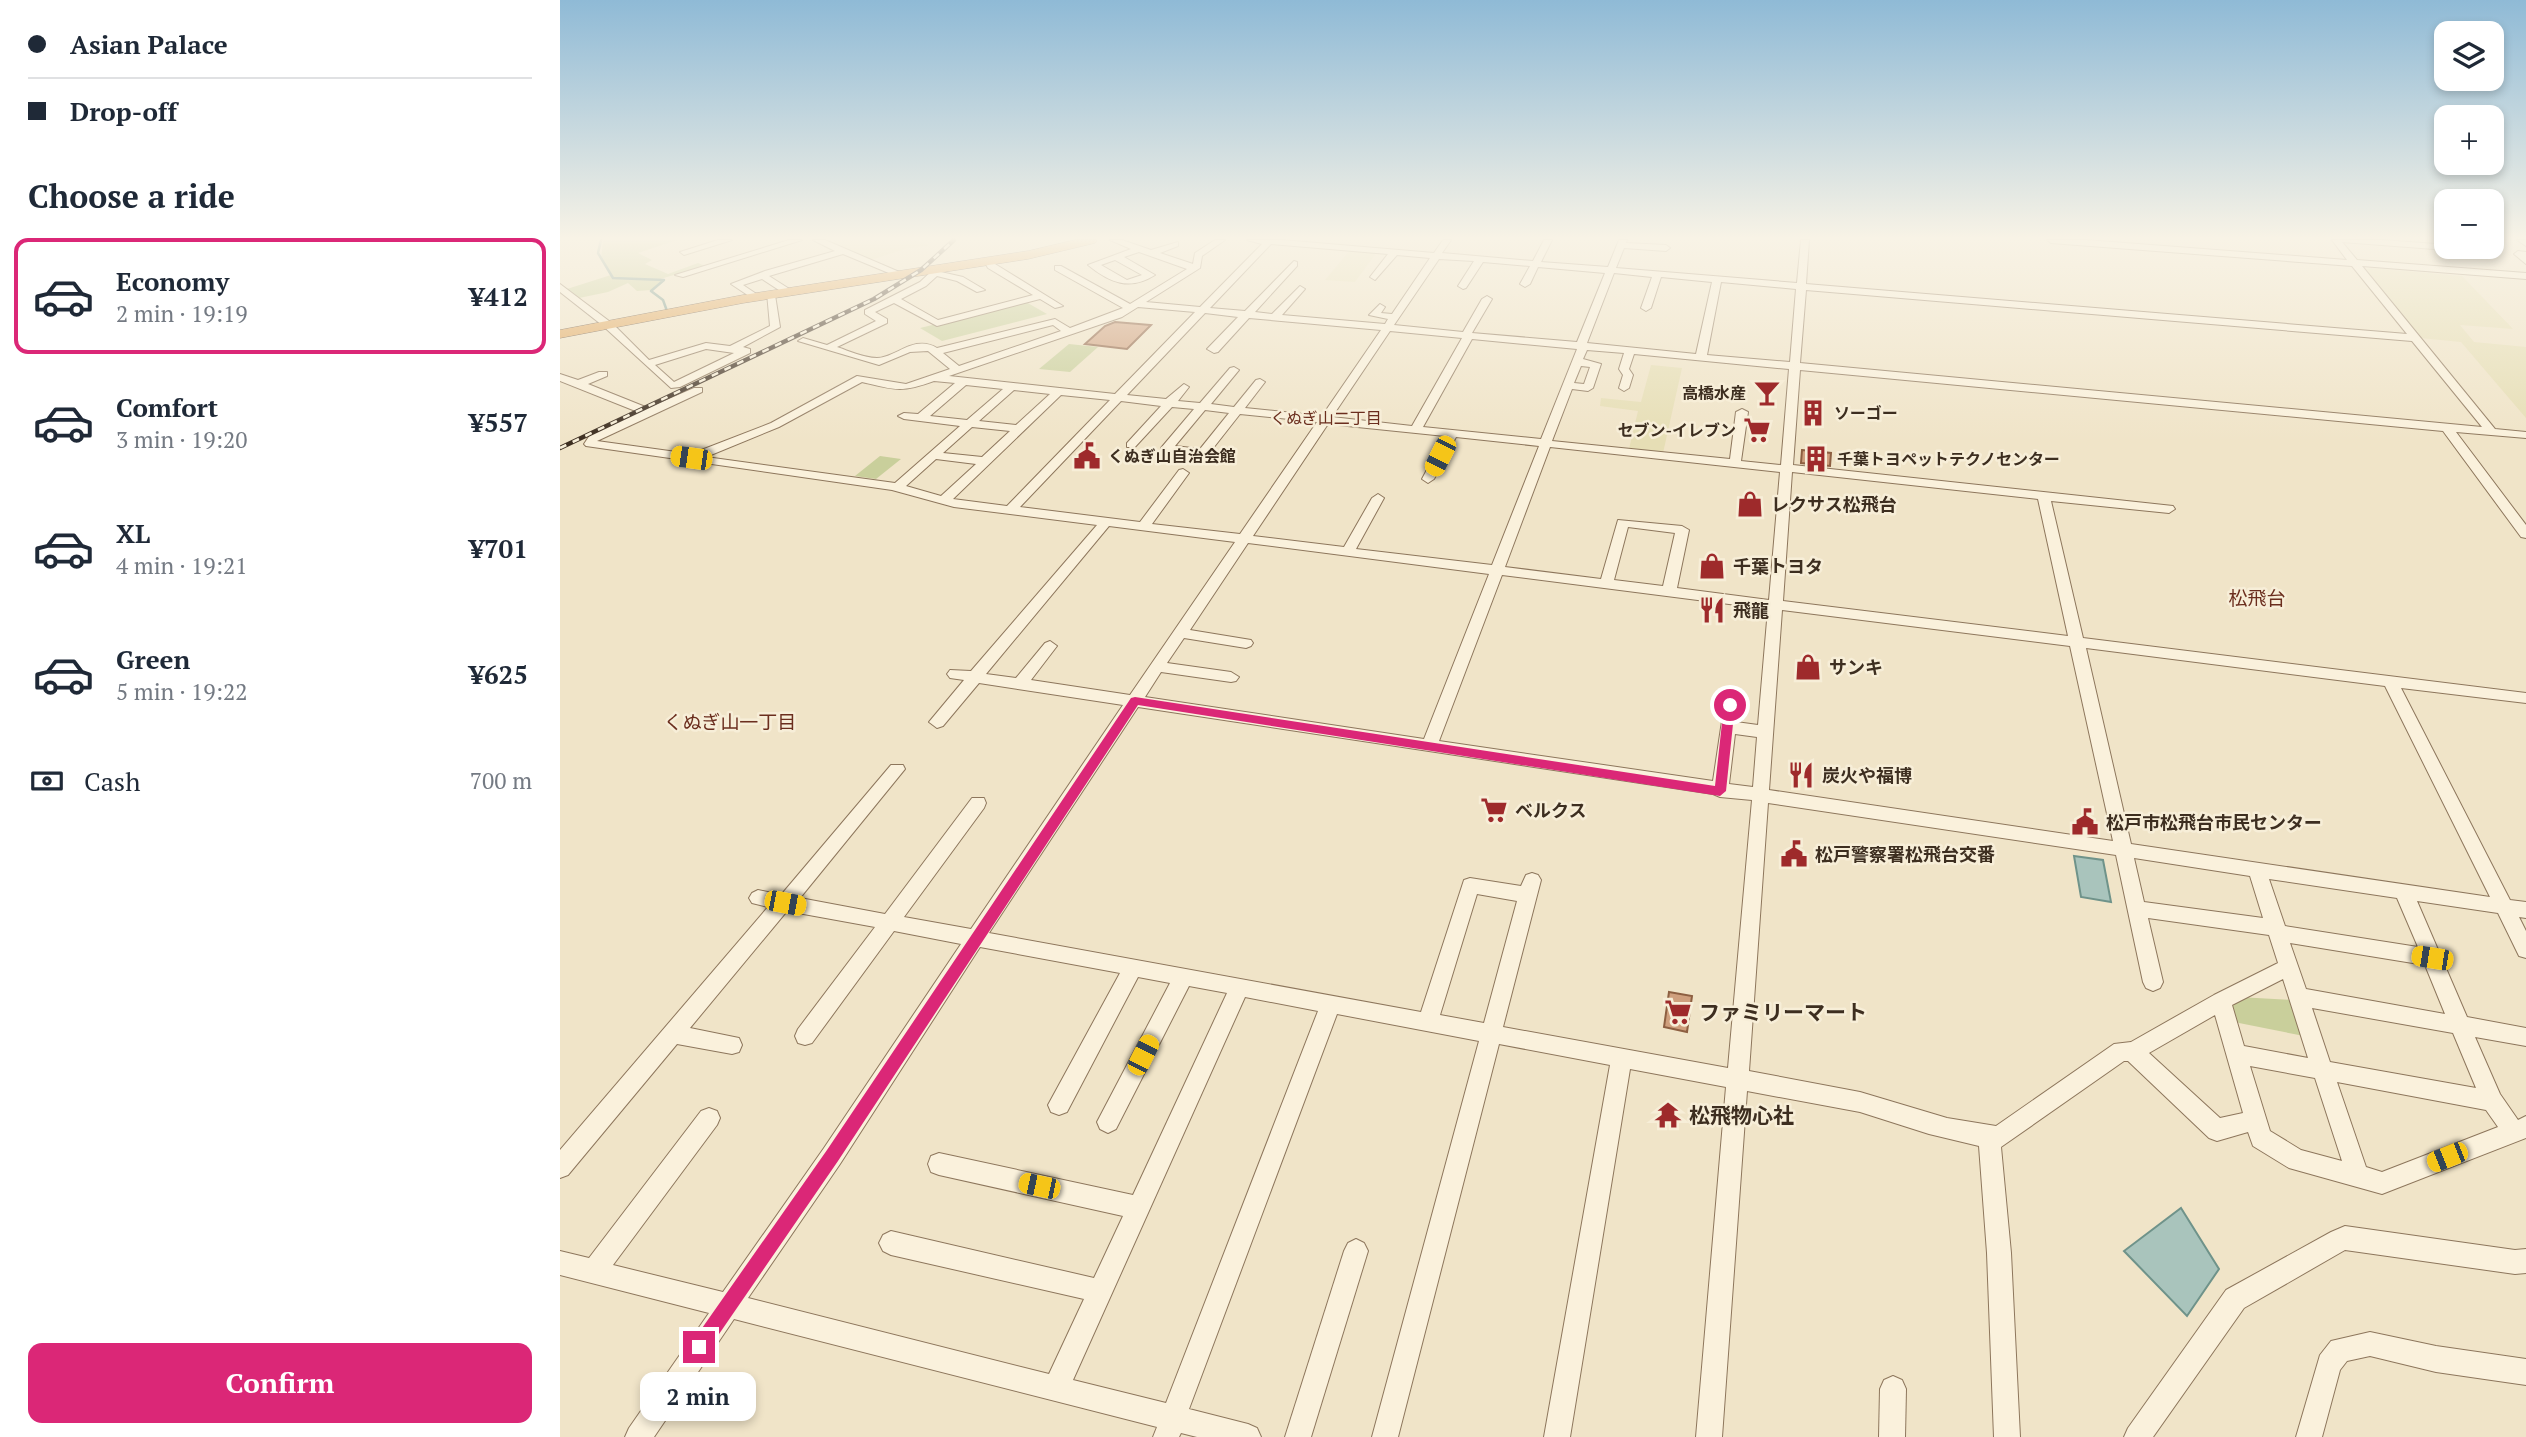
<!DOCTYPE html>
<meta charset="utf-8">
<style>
body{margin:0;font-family:"PT Serif","Noto Sans JP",serif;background:#f6f6f7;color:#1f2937;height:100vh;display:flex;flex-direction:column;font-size:26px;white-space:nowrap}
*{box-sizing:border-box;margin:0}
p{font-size:23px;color:#747a83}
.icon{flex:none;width:38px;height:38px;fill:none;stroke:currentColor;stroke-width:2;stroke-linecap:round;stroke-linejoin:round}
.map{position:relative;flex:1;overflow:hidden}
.sheet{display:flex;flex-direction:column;background:#fff;width:560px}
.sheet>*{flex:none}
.guide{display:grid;align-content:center;height:154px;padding:0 28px;background:#fff}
.controls{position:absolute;left:1874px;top:21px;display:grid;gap:14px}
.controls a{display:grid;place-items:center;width:70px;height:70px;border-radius:14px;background:#fff;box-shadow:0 4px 10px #0003;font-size:35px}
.end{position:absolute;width:32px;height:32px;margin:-16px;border:9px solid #db2777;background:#fff;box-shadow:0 0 0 4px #fff}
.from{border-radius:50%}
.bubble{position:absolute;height:49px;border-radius:14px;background:#fff;box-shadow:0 4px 10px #0003;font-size:23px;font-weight:700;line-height:49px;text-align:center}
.car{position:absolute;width:21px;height:42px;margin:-21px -10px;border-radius:9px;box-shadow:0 0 5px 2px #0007;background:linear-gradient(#f5c518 24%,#345 0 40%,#f5c518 0 76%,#345 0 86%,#f5c518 0)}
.guide b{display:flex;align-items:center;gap:24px;height:66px;font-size:26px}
.guide b+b{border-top:2px solid #e0e1e3}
.guide i{width:18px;height:18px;background:#1f2937}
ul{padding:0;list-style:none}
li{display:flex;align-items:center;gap:21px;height:116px;margin:0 14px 10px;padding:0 14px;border:4px solid transparent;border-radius:14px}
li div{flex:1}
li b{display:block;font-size:26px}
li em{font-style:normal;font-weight:700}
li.on{border-color:#db2777}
li>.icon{width:63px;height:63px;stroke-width:1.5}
h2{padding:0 28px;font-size:32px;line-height:84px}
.pay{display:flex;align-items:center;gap:18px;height:77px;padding:0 28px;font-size:26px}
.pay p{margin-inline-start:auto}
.action{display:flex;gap:14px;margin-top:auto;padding:14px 28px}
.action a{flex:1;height:80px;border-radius:14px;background:#db2777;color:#fff;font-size:28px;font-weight:700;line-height:80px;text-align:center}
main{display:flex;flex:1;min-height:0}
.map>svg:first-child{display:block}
</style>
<main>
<section class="sheet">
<div class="guide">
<b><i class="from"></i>Asian Palace</b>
<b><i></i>Drop-off</b>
</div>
<h2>Choose a ride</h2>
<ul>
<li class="on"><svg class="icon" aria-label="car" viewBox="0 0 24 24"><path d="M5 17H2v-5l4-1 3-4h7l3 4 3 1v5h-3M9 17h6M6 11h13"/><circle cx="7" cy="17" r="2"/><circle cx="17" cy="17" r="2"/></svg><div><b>Economy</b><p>2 min · 19:19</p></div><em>¥412</em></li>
<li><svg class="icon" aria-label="car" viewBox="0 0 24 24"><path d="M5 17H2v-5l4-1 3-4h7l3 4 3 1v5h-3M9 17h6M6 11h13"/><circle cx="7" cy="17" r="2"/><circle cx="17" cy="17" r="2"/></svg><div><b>Comfort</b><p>3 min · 19:20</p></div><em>¥557</em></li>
<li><svg class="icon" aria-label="car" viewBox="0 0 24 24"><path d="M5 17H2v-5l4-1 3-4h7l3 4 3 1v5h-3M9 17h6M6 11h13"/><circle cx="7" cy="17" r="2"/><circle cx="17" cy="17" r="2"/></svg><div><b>XL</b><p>4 min · 19:21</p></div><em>¥701</em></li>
<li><svg class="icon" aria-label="car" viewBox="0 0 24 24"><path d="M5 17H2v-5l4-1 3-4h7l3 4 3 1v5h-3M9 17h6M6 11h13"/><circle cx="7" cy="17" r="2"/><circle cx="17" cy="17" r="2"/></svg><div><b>Green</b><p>5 min · 19:22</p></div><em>¥625</em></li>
</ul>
<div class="pay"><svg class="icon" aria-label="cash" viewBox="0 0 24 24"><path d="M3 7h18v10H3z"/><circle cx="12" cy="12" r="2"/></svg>Cash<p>700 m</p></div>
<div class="action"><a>Confirm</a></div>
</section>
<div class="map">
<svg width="1966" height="1437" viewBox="0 0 1966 1437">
<rect width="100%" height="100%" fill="#f0e4c8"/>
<g fill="#e6deb5">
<path d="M278,240h78l14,6 -22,2 -37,12 -40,-17z"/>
<path d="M791,249l26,3 -22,30 -30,-2z"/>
<path d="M1811,268l91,8 51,53 -53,-4 14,17 52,5v71l-65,-76 -41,-4 -54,-69z"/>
<path d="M1091,365l31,3 -19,85 -34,-4 9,-38 -38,-5 1,-8 40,4z"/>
</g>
<g fill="#c9cf9b">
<path d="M41,240h76l-39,13 14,7 -7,4 23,10 30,-11 7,3 -45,13 1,4 -10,7 -14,1 -9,-8 -20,9 -29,6 -12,-9 44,-14 -10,-15 2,-19z"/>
<path d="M466,302l21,12 -105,27 -22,-13z"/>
<path d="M509,344l29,3 -28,25 -31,-3z"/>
<path d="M320,456l21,3 -25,20 -21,-3z"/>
<path d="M1678,997l55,3 11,36 -65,-13 -8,-5 -3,-15z"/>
</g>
<g fill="#a9c4bc" stroke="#6f938a" stroke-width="2">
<path d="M1514,856l29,4 8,42 -30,-5z"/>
<path d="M1621,1208l38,61 -32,47 -63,-65z"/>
</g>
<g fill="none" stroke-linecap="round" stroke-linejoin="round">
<path stroke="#6f938a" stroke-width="2.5" d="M41,240l-3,13 15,25 51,2 -13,11 12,9 4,11"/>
</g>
<g fill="#cf9f7d" stroke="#8d5f41" stroke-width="2">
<path d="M555,322l36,3 -24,24 -42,-5 20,-18z"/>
<path d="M1242,450l29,3 -1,13 -29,-3z"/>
<path d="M1109,992l23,4 -5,36 -23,-5z"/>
</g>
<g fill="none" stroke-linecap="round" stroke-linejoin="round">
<g stroke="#8d765c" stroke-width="2">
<g id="minor">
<path d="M158,240h14l-48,15 -4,-3z"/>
<path d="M229,240h13l-119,37 -8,-2z"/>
<path d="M253,240h12l79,34 -8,2 -53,-22 -74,22 22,14v4h-6l-23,-15 -19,6 15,10v4l-3,1 -24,-16 34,-13 70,-20z"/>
<path d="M550,240h12l29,10 27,-8v4l-18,7 33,11 2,-11 20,-13h10l-23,16 -2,12 -54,34 54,5 62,-63 -15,-4h35l152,13 9,-13h8l-9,13 91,8 11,-21h8l-11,22 67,5 11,-27h8l-1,3 40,2 4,3 -4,3 -42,-3 -8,20 181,15 4,-43h8l-3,44 601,50 -55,-68 -301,-23 -4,-3h39l261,20 -15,-20h50l108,8 1,2 -4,3 -145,-11 15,18 169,13v6l-164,-13 133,163 31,3v6l-70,-6 70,93v13l-5,-1 -78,-106 -643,-61 -7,95 380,41 2,3 -6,4 -118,-12 32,137 443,55v10l-125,-15 109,212 16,2v16l-7,-1 7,14v27l-7,-2 -21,-43 -81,-12 50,116 59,11v18l-51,-9 25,57 18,26 8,-4v22l-144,56 -93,-26 -36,-22 -5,-14 -31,9 -8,-3 -81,-77h-4l-123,86 10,106 9,184h-26l-7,-184 -8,-107 -50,-12 -69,-22 -113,-21 -25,346h-26l30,-350 -96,-18 -60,368h-26l66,-372 -111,-21 -101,393h-26l107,-396 -142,-27 -148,395 59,15 9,4 4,9h-64l-16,-4 -2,4h-26l4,-10 -423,-108 -80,118h-29l4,-9 80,-115 -149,-38v-24l29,7 112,-147 8,-3 8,3 3,7 -3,7 -104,140 110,27 101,-144 137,-204 -67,-13 -82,112 -7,2 -7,-2 -3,-7 3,-7 77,-102 -88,-16 -97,117 49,10 3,7 -3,7 -7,2 -55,-10 -109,131 -8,3v-28l208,-243 -16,-4 -3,-5 3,-5 6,-3 23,5 110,-130h12l2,4 -105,129 85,16 87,-116h12l2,5 -2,5 -80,109 67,12 152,-224 -144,-22 -36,43 -6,2 -8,-6 35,-42 -14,-2 -3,-4 3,-4 21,1 126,-146 -143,-18 -62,-17 -306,-44 -2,-2 6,-9 48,-23 -78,-31v-7l18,6 21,-8h8v4l-19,8 60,24 46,-20h8v4l-105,49 94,13 80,-31 86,-47 49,8 44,-15 -22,-18 -18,1 -31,13 -81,-24 5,-3 24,7 49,-24 -11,-7v-4l55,-28 16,-15h6l-1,5 22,5 22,13 -8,2 -20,-11 -20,-5 -11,10 -25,13 37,21 95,-25 -45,-27 -4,-7 5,-3 6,6 68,42 -8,2 -15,-9 -103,27 -43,-23 -19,9 12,7v4l-50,24c12,4 27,11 40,11 19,0 37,-24 60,-10l118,-29 15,9 53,-20 -68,-38v-4h6l69,38 57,-35 -48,-17 -15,5 31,18c-25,16 -45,8 -67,-10l43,-16zM711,244l117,10 -18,23 5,3 22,-25 33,3 -38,56 -11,-1 4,-6 -5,-3 -11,11 19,4 -3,5 -103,-9 23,-26 -5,-3 -28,28 -17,-2 42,-46v-4l-3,-1 -49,50 -35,-3zM879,259l35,2 -16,25 5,3 3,-1 17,-26 47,4 -10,18 5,3 5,-3 8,-17 67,6 -28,69 -105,-9 20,-34 -5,-3 -5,3 -19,33 -69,-7zM555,260l27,15 -15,5 -26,-15zM1054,273l38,4 -11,31 5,3 5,-3 10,-31 51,5 -16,72 -109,-11zM1161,282l75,7 -6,73 -83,-7zM1246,290l606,51 70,86 -682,-64zM578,307l57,5 -80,82 -166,-18 173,-59zM645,313l33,4 -31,32 7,4 4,-1 31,-34 132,12 -59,86 -77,-8 20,-26 -5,-3 -4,1 -22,27 -23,-3 28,-34 -5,-3 -4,1 -30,35 -22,-2 11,-14 -5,-3 -18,15 -39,-4zM493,325l8,6 -102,35 -16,-13zM830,331l72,7 -50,88 -80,-9zM912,339l105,10 -36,90 -118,-12zM1027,350l37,3 -5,16 4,6 -4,13 5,3 5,-3 4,-13 -4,-6 5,-15 155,15 -8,96 -40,-4 7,-49 -6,-3 -6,3 -6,47 -178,-18 20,-52 16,2 5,-3 8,-24 -18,-5zM1021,366l9,1 -6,17 -10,-1zM374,381l21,2 -37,31 -14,-1 -6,3 6,3 56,7 -65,57 -189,-26 73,-30 83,-45c33,8 39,11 72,-1zM406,385l37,4 -36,31 -37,-4zM454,390l36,4 -34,31 -37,-4zM501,395l49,5 -103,106 -54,-7zM561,401l40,5 -34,37v4h8l37,-40 22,2 -33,39 6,4 36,5 4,-1 33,-42 77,8 -77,112 -88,-10 37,-51 -6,-4 -4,1 -39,52 -120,-15zM645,410l24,3 -29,36 -25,-3zM768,424l117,12 -23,43 6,4 6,-4 22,-42 83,9 -47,119 -136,-16 28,-51 -6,-4 -6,4 -28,49 -91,-11zM412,427l38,4 -28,26 -39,-4zM990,447l230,25 -11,128 -92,-12 12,-58 -7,-4 -64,-6 -17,59 -96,-12zM376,459l40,5 -35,32 -35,-10zM1232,472l246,27 30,137 -285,-35zM549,526l126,16 -105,153 -99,-15 26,-34 -7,-5 -5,2 -29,35 -30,-4zM1068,527l47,6 -12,53 -49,-6zM688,543l241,31 -65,165 -279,-42 16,-25 70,10 5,-1 3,-4 -8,-5 -64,-9 17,-25 62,10 5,-2 2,-3 -2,-3 -61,-10zM942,575l266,34 -10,116 -22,-3 2,-17 -8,-5 -5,1 -12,80 -274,-40zM1222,610l288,36 43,195 -344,-51zM1526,648l299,38 105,211 -359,-53zM578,707l575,87 7,3 32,3 -24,268 -225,-41 38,-147 -3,-5 -6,-2 -6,2 -5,11 -51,-8 -6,2 -43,132 -432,-79zM1175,734l22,3 -4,50 -24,-3zM1208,803l348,52 27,127 3,6 7,3 7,-3 3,-6 -15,-64 121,17 9,28 -64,32 -83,47 -17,2 -118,82 -49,-8 -87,-26 -111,-21zM1574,858l116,18 13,42 -119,-16zM1709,879l128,19 21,49 -133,-21zM917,894l40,7 -33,122 -44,-8zM1730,943l135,22 20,49 -139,-25zM420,947l140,26 -72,132 3,7 8,3 8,-3 71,-135 32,6 -73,139 3,7 8,4 8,-4 73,-143 38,7 -94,202 -194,-42 -8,3 -3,8 3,8 8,3 184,41 -29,62 -203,-47 -8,4 -4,8 4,8 8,4 193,44 -35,75 -301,-76 92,-134zM1723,979l25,79 -64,-12 -12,-41zM685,997l73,14 -152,392 -93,-23zM1752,1008l141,25 23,55 -146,-26zM1655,1015l28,98 -23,5 -71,-65zM1690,1066l65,12 27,83 -41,-11 -31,-19zM1777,1082l149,28 12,17 -116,45 -16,-5z"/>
<path d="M1957,240h9v6z"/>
<path d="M1958,251l8,1v12l-12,-10z"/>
<path d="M0,284l53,40 36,36 57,-17 24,3 40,-20 -3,-33 8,2 5,32 -37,20 7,2v4l-70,34 -9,1 -69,-63 -42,-33zM146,349l28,4 -60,29 -19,-17z"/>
<path d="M1785,1226l170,24 11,-1v24l-11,1 -170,-24 -101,58 -91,129h-29l4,-9 98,-138 105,-58z"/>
<path d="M796,1239l8,4 4,8 -57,186h-26l59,-186 4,-8z"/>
<path d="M1810,1332l66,14 90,13v26l-90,-13 -66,-16 -23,5 -7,9 -18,67h-26l24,-82 11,-14z"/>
<path d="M1333,1376l9,4 4,9 -1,48h-26l1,-48 4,-9z"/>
</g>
</g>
<g stroke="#5b4430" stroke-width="1">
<path id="highway" d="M515,240h22l-2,3 -67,16 -285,44 -183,35v-8l183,-35 285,-44z"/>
</g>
<use href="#minor" fill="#faf1dc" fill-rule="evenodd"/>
<use href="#highway" fill="#e0a458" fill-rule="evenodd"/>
<g stroke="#3d2e20" stroke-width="4.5">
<path id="rail" d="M0,448l314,-149 47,-29 33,-30"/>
</g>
<use href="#rail" stroke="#f7eed8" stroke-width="2.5" stroke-dasharray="7" stroke-linecap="butt"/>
</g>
<linearGradient id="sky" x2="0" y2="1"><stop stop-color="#8fbad6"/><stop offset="0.54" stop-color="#f8f3e6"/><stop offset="1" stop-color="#f8f3e6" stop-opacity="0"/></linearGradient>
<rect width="1966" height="441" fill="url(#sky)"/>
<path fill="#db2777" d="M575,697l580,89 9,-81 6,-3 5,3 -9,86 -6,5 -582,-91 -300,456 -132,192 -7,3 -6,-3 -3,-6 3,-6 134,-191 304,-452z"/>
<defs>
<g id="bar-bare" transform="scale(2.1)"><path d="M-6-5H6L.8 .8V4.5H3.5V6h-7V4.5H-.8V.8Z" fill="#9e2a2b" stroke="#f7eed8" stroke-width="2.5" paint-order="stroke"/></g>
<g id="building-bare" transform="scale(2.1)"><path d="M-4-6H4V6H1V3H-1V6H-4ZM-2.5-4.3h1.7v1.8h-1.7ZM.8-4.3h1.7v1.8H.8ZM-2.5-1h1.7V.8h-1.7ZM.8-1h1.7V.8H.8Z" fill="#9e2a2b" stroke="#f7eed8" stroke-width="2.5" paint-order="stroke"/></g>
<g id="supermarket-bare" transform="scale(2.1)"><path d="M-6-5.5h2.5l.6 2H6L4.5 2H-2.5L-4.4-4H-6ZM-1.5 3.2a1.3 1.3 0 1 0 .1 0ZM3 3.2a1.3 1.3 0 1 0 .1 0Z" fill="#9e2a2b" stroke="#f7eed8" stroke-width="2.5" paint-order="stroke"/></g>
<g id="civic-bare" transform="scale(2.1)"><path d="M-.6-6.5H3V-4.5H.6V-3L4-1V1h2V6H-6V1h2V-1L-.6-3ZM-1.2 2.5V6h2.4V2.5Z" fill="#9e2a2b" stroke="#f7eed8" stroke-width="2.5" paint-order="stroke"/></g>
<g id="shop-bare" transform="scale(2.1)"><path d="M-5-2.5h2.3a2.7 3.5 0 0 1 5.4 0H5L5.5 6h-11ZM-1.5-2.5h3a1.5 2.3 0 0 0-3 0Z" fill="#9e2a2b" stroke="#f7eed8" stroke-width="2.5" paint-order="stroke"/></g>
<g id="restaurant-bare" transform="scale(2.1)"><path d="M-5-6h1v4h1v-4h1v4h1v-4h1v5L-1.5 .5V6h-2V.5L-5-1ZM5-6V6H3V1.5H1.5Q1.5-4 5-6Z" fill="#9e2a2b" stroke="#f7eed8" stroke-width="2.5" paint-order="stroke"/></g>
<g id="temple-bare" transform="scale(2.1)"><path d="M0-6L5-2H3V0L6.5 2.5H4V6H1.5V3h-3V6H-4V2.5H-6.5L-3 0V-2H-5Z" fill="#9e2a2b" stroke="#f7eed8" stroke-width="2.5" paint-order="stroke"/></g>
</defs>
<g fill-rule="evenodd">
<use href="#bar-bare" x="1207" y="393"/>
<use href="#building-bare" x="1253" y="413"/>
<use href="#supermarket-bare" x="1197" y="430"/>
<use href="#civic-bare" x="527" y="456"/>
<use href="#building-bare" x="1256" y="459"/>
<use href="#shop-bare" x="1190" y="504"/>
<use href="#shop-bare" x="1152" y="566"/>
<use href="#restaurant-bare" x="1152" y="610"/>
<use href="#shop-bare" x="1248" y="667"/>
<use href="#restaurant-bare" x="1241" y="775"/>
<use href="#supermarket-bare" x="934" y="810"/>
<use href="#civic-bare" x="1525" y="822"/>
<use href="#civic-bare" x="1234" y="854"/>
<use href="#supermarket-bare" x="1118" y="1012"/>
<use href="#temple-bare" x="1108" y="1115"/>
</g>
<g text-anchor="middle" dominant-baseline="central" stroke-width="5" stroke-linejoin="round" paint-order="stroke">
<g font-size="16" font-weight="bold" fill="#3d2e20" stroke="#f7eed8" text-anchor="start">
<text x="1186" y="393" text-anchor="end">高橋水産</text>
<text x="1274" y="413">ソーゴー</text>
<text x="1176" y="430" text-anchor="end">セブン-イレブン</text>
<text x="548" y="456">くぬぎ山自治会館</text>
<text x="1277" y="459">千葉トヨペットテクノセンター</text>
</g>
<g font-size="16" fill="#6b2e1e" stroke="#f7eed8">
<text x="766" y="418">くぬぎ山二丁目</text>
</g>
<g font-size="18" font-weight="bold" fill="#3d2e20" stroke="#f7eed8" text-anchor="start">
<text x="1211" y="504">レクサス松飛台</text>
<text x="1173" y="566">千葉トヨタ</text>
<text x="1173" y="610">飛龍</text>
<text x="1269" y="667">サンキ</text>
<text x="1262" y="775">炭火や福博</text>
<text x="955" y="810">ベルクス</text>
<text x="1546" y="822">松戸市松飛台市民センター</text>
<text x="1255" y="854">松戸警察署松飛台交番</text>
</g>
<g font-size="19" fill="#6b2e1e" stroke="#f7eed8">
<text x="1697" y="597">松飛台</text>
<text x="170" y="721">くぬぎ山一丁目</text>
</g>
<g font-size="21" font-weight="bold" fill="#3d2e20" stroke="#f7eed8" text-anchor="start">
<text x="1139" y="1012">ファミリーマート</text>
<text x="1129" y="1115">松飛物心社</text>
</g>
</g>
</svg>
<div class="controls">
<a><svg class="icon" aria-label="layers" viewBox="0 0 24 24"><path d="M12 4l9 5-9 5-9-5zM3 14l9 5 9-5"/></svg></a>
<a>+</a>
<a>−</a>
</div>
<i class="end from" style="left:1170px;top:705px"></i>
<i class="end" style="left:139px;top:1347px"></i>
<div class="bubble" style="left:80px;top:1372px;width:116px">2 min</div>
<i class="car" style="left:880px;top:456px;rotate:207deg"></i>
<i class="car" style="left:131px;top:458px;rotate:278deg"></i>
<i class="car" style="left:225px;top:903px;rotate:101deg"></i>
<i class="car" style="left:1872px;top:958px;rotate:279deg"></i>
<i class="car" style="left:583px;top:1055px;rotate:27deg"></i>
<i class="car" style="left:1887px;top:1157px;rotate:248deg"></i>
<i class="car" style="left:479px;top:1186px;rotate:282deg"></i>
</div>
</main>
